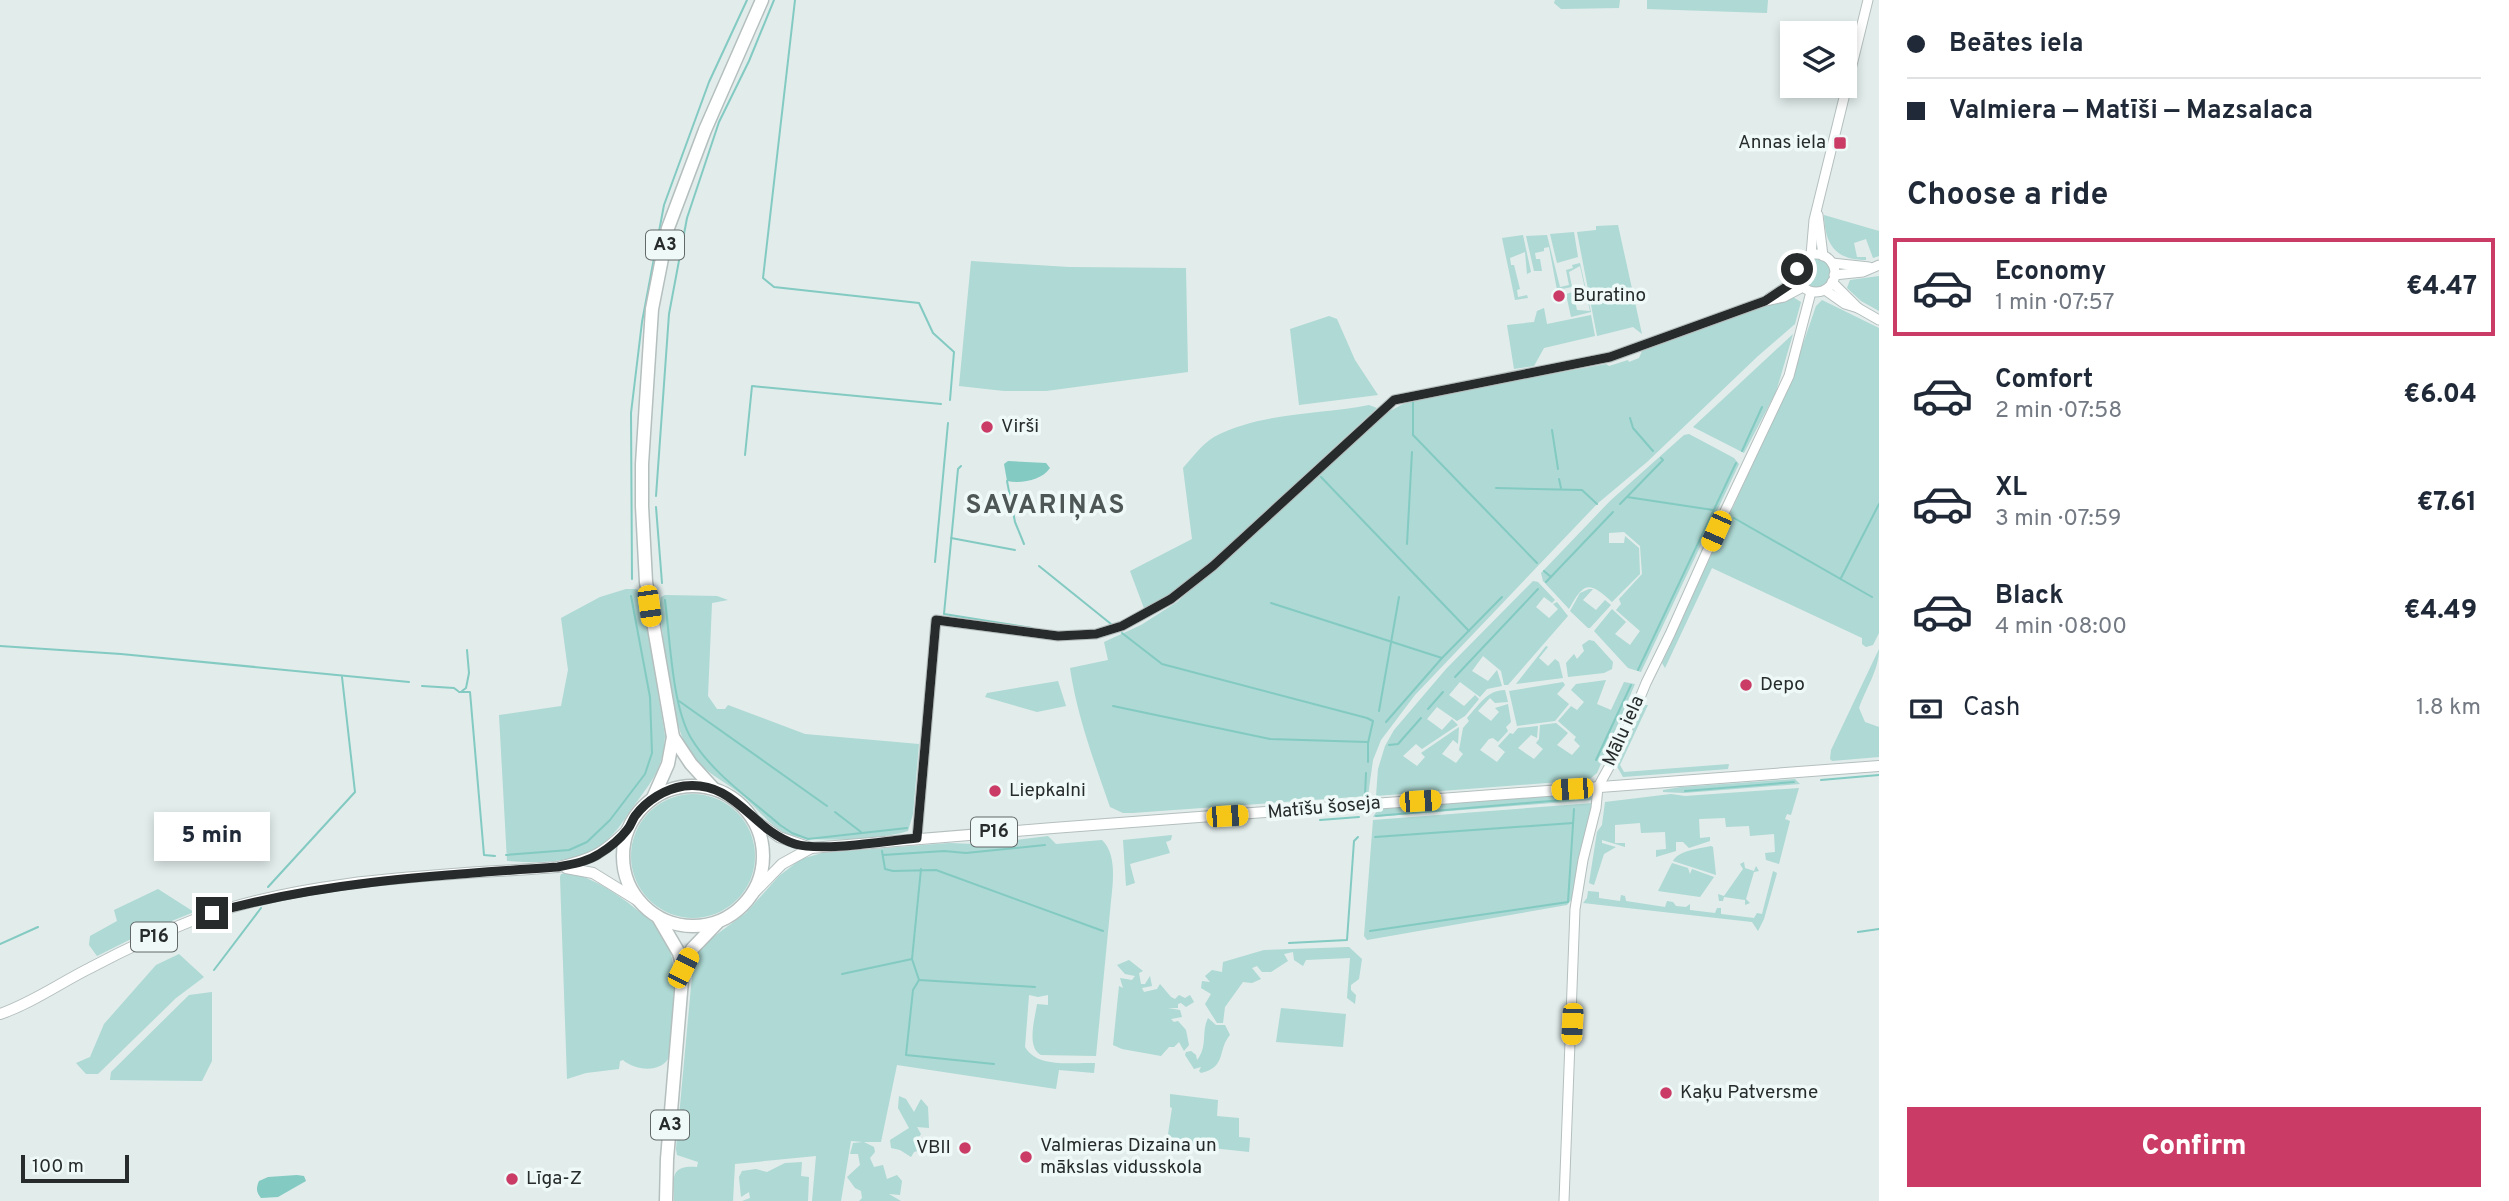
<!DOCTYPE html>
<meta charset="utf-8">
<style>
body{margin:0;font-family:Overpass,sans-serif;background:#f2f2f3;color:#1f2937;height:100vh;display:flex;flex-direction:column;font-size:26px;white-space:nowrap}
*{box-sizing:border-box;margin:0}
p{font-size:23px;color:#747a83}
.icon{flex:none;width:38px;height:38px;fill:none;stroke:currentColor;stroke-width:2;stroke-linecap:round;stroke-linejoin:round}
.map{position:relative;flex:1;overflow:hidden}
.details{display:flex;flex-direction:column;background:#fff;width:630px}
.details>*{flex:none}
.hud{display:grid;align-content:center;height:154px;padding:0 28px;background:#fff}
.buttons{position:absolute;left:1780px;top:21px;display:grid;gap:14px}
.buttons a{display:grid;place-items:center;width:77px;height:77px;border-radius:0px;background:#fff;box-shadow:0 4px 10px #0003;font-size:35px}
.scale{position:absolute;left:21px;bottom:18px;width:108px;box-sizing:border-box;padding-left:7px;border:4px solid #272b2b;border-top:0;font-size:19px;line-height:24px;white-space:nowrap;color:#272b2b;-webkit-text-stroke:5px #eef9f8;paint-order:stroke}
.end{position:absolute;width:32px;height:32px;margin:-16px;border:9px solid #272b2b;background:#fff;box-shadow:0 0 0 4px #fff}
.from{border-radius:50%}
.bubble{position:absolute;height:49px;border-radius:0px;background:#fff;box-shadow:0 4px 10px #0003;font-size:23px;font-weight:800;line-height:49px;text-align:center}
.car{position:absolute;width:21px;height:42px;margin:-21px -10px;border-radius:9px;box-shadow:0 0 5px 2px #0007;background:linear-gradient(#f5c518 24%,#345 0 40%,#f5c518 0 76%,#345 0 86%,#f5c518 0)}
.hud b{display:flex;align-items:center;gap:24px;height:66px;font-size:26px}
.hud b+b{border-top:2px solid #e0e1e3}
.hud i{width:18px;height:18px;background:#1f2937}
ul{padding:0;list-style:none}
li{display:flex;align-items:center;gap:21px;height:98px;margin:0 14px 10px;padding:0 14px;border:4px solid transparent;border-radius:0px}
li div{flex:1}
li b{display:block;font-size:26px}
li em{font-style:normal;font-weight:800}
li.current{border-color:#ca3c65}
li>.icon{width:63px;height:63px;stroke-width:1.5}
h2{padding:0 28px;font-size:32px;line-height:84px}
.pay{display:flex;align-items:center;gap:18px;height:77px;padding:0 28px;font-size:26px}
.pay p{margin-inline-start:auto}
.cta{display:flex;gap:14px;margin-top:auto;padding:14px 28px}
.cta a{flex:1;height:80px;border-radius:0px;background:#ca3c65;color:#fff;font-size:28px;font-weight:800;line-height:80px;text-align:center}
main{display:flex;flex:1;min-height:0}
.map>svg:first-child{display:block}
</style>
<main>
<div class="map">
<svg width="1879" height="1201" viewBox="0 0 1879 1201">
<rect width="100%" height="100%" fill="#e1eceb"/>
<g fill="#aed9d4">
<path d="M1555,0h65l-1,8 -58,1 -7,-6z"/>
<path d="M1647,0h121l-1,13 -120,-4z"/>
<path d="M1824,215l55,16v25l-6,2 -7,-19 -12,4 3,14h9v3c-31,0 -41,-16 -42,-45z"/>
<path d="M1618,225l24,109 -9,-7 -36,9 -20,-104 19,-2v-4z"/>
<path d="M1574,232l4,25 -21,6 -7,-29z"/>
<path d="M1523,235l8,37 -4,2 -2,-22 -15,6 1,7h3l6,24 -3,1 1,7 9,-2 1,3 -13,2 -13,-62z"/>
<path d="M1547,235l13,52 9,-2 -3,-15 7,-2 -1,-3 8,-2 11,49 -20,5 -5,-23 7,-2 4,18 13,1 -10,-45 -11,6 3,15 -15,3 -8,-43 -5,1v3l-9,2 1,6h4l2,12h-8l-8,-35z"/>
<circle cx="1816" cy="274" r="15"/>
<path d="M971,261l98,6 117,1 2,104 -142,19h-42l-45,-5z"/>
<path d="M1879,276v35l-18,-10 -14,-13 3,-8z"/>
<path d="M1791,296l10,6 -6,22 -37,32 -111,106 -50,42 -182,191 -34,45 -8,20 -5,36 -236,17h-9l-13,-6c-16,-46 -33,-91 -40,-139l38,-8 -4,-18 37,-17 36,-23 209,-189 17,-9 28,-8 175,-32 3,2 19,-6 1,2 10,-4 3,-7z"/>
<path d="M1822,300l57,28v305l-6,12 -7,2 -4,-3v-6l-150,-70 -47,100 -3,-5 128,-281 26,-76z"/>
<path d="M1544,308l3,16 44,-9 4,21 -51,12 -10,18 -20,3 -7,-44 27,-3 3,-11z"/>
<path d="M1329,316l8,3 18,41 23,35 -79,10 -9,-76z"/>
<path d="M1793,334l-17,58 -32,61 -51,-26z"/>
<path d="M1369,405l8,3 -167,154 -41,34 -24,15 -15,-40 62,-32 -9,-71c9,-10 19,-24 31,-31 47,-25 104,-22 155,-32z"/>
<path d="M1689,434l45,24 5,6 -98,208 -13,-4 -34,-37 18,-22 14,13 -11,12 15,11 10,-14 -24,-21 5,-6 -2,-5 23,-25 -2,-28 -16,-14 -15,1v10h15l1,-7 14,12 1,26 -28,28c-23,-21 -28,-20 -43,7l-26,-28 -2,-8 69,-72 74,-66z"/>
<path d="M1533,581l5,1 17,18 -3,3 -8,-6 -8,10 13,11 9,-9 -5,-5 4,-2 11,14 -60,69h-4l-3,-14 -18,-15 -11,15 16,10 9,-11 5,16 -15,3 -7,8 -20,-15 -11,13 15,11 11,-11 4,4 -14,17 -8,5 -20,-14 -10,12 15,11 10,-11 6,6 -36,24 -6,-5 -13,12 14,10 8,-9 -4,-4 38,-26 -1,17 -5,-4 -11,14 14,9 7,-9 -4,-4 4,-22 6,-7 -2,-3c12,-13 20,-28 38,-28l3,12 -13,1 -5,-5 -12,13 13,10 8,-9 -4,-4 13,-4 3,18 -5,5 2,4 -10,11 -5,-4 -4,1 -9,11 17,12 8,-10 -7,-6 12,-13 3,1 5,-6 20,-2 -1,12 -6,-3 -13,13 16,11 9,-10 -7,-6 3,-4 1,-14 16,-2 12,10 -11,12 15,10 8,-9 -6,-6 2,-3 -18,-16 13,-15 6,4 7,-8 -13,-12 5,-6 30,-4 -9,24 14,6 13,-28 11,2 -38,89 -6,5 -6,2 -209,16 2,-27 7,-23 9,-16 52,-61z"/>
<path d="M626,589h10l6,4 1,6 22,137c-2,32 -11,42 -29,67 -8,10 -14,22 -23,31 -26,29 -69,30 -106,27l-8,-146 62,-9 7,-36 -7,-52 39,-21z"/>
<path d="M1589,589h4l-10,11 13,10 9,-10 6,5 -21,23h-2l-18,-17 10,-18z"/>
<path d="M665,595l52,1 11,4 -16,3 -4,93 9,13h8l3,-4 77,29 114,10 -6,70 -5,17c-23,8 -105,14 -125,1 -19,-11 -30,-30 -48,-42 -23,-17 -40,-23 -52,-51 -14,-35 -18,-93 -24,-131l2,-11z"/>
<path d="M1589,640l5,1 19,21 -1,7 -8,4 -36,4 -2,-14 8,-9 3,5 7,-8 -2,-6z"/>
<path d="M1546,646l2,1 -9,11 9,8 7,-7 4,3 4,16 -47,6z"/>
<path d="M1879,649c0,21 -13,39 -20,59l6,14 14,5v30l-47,4 -2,-2 1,-9z"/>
<path d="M1058,681l8,25 -29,6 -52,-15 2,-4z"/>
<path d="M1563,682l2,3 -8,9 12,10 -14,17 -38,5 -8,-35z"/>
<path d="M1642,705h6l-28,60 4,7 105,-8 -1,5 -105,8 -8,-14z"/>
<path d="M1795,779l5,5 -116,9 -21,-1v-2l18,-3z"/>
<path d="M1799,788l-8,27 -4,-1 -2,5 5,2 -11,43 -13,-4 -1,-7 10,-1 -1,-18 -24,2 -1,-10 -23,1 -1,-9 -26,1 1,19 10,-1v4l-21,7 -6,-6h-7v9l-20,6v-7l10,-1 -1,-17 -24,1 -1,-10 -25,2v18h10v4l-23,-7v3l14,4 -12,7 -10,31 -5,-2 8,-51 5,-7 3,-23 66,-8 14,2z"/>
<path d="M1583,793l8,3 1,4 -219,17 5,-8z"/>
<circle cx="693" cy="856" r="62"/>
<path d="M1593,803l-14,56 -6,39 -6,7 -200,35 -3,-4 9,-116z"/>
<path d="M1172,835l-1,5 -5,2 4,11 -40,11 5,19 -9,3 -3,-46z"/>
<path d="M1048,836l8,8 46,-4c15,14 11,42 9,61l-15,155 -55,-1c-15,-8 -6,-36 -4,-51l11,1v-10l-10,2 -9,-2 -4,52c13,22 48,15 70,16l-1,10 -35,-3 -3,19 -159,-24 -16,77h-17l10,5 1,5 -5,6 4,9 9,-2 4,14 10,-4 5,6 -2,14 -11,-1 12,7h-42l3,-3 -1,-7 -6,-3 -8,-11 13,-12 -2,-11h-8l3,-11 10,-1 -12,-1 -10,60h-29l4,-45 -81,8 -2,37h-59c0,-23 -5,-36 23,-34l1,-5 -21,-7 -1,-6 17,-184 7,-16 9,-9 37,-27 33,-37 22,-17 21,-6 127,-10 51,2 16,-5z"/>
<path d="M1711,846l2,1 3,28 -43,-14c6,-11 26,-12 38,-15z"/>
<path d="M1744,862l1,6 9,3 2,-5 3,5 -5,1 -8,27 4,4 -5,2v-5l-21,-3 -1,4h-4l-1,-7 6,2 19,-27 -3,-5z"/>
<path d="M1672,863l16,5 2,6 2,-5 22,8 -14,20 -42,-6z"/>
<path d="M1773,871l4,2 -13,46 -6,12 -6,-9 -169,-19 4,-5 1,-7 11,1v6l21,3 1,-6 4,1 1,5 39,6 2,-6 6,1 3,4 10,1 4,-3v6l25,3 2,-5h4v6l33,4 3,-5 5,1z"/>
<path d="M570,873c22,5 39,16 57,29 11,9 24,17 33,28 24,30 11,90 9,127 -7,16 -34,14 -46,3l-3,1 -1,8 -33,4 -19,6 -7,-202 1,-3z"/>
<path d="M158,889l36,23 -47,19 -50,25 -8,-11 1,-9 27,-15 -3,-11z"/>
<path d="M1349,947l13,12 -3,20 -8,6v5l5,5 -1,9 -8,-6 3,-40 -44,2 -3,6 -9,-6 -1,-8 -9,2 4,7 -17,11h-9l-5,-6 -5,2 9,11 -9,4 -9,-1 -18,25 -2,16h-6l-12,-19 6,-10 -10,-6 1,-7 8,1 -5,-6 7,-6 10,2 1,-10 41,-12z"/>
<path d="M179,954l25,23 -28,21 -78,76h-12l-10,-11 14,-6 14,-33 52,-59z"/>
<path d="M1129,960l14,11 -4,2 2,11h4l5,-8 2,10 -10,2 2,4 13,-3 3,-5 11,13 4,2 4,-4 6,3 5,-3 4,7 -8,5 -5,-4 -3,1v4h-10l12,2 2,7 -11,2 3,3 4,-1 8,9 3,15 -5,6 -5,-9 -5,5h-5l-8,9 -39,-7 -9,-4 6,-59 4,2 -3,-10 12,2 3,-4 -10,-2 -8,-9z"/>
<path d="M212,992v69l-10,20 -92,-1 1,-8 78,-77z"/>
<path d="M1281,1008l65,6 -3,33 -67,-5z"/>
<path d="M1208,1018l8,7h9l5,10c-13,15 -3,32 -29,38l-2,-2 2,-4 -7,2 -9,-14 1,-3 5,-1 5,4 1,5c11,-14 4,-28 11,-42z"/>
<path d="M1170,1094l48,6 -1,16 22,2v19l11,1 -1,14 -74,-8 -7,-10 4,-26 -2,-1z"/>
<path d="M899,1096l7,3 8,13 7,-13 7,8 1,21 -12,-1 4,7 -4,6 4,10 -7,2 -3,5 -11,-7 -9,-2 -1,-8 19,-12 -11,-20z"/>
<path d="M802,1162l-1,14 8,1 -1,24h-66l8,-3 -1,-6 -8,5 -2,-20 3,-6 14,-2 11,3 18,-9z"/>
</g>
<g fill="#83cac2">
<path d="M1008,461l38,2 4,5c-8,12 -28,16 -43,13l-3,-17z"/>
<path d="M297,1175l7,1 2,5 -28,16 -17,1c-5,-6 -5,-10 -2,-17l9,-4z"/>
</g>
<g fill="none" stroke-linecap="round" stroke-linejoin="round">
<g stroke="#83cac2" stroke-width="2">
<path d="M795,0l-32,278 11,9 145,16 14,30 21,19 -4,48"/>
<path d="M1413,402v33l124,128"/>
<path d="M1630,418l3,10 20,23"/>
<path d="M1552,430l6,39"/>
<path d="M1742,451l20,-44"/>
<path d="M745,455l7,-69 189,18"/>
<path d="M961,466l-3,3 -14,145 88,14"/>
<path d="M1321,477l148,154"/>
<path d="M1559,479l2,9"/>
<path d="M1007,481l8,41 9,22"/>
<path d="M1496,488l86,2 15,14"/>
<path d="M656,496l13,-182 18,-96 32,-96 30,-61 25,-61"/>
<path d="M1627,497l86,13"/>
<path d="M1620,504l43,-44 -2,-2"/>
<path d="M656,507l6,76"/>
<path d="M1734,518l138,79"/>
<path d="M951,538l64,12"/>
<path d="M1407,544l5,-92"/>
<path d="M935,562l13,-139"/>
<path d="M1039,566l72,58"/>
<path d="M1544,571l7,6"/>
<path d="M1841,578l38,-74"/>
<path d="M632,579l-1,-166 11,-91 22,-117 45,-123 38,-82"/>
<path d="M1546,582l67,-70"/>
<path d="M665,600c5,38 7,106 26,138 21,35 58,60 89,87l12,8 16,6 99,-11"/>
<path d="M1271,603l171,55"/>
<path d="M1122,633l40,31 205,54 6,3 -5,22v19"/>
<path d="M0,646l121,8 288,28"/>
<path d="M1638,670l98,-207"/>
<path d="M1455,677l83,-88"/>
<path d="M422,686l32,2 4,3"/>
<path d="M462,691l4,-3 3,-15 -2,-23"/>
<path d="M459,692h11l14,163 11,1"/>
<path d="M679,701l148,105"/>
<path d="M1113,706l157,33 97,3"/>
<path d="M1428,709l15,-17"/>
<path d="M1379,711l20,-114"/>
<path d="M1386,722l56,-64 60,-61"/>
<path d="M1389,745l9,-1 23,-26"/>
<path d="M1596,760l35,-75"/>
<path d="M1821,780l58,-5"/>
<path d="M1685,791l109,-9"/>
<path d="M1365,795l1,-22"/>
<path d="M835,812l26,20"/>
<path d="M1376,816l198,-17"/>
<path d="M1320,820l39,-3"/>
<path d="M1375,837l198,-14"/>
<path d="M882,851l3,18 8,2 43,-1 167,61"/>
<path d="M506,855l63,-5 18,-8 23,-22 35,-46 7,-21 -2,-56 -19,-101"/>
<path d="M883,855l61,-4 22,2 79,-8"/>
<path d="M921,869l-9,90 7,21 -6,10 -7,65 88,9"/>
<path d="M268,887l87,-95 -13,-115"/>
<path d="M1370,931l198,-29 6,-93"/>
<path d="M1858,932l21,-3"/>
<path d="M1289,943l58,-3 7,-99 4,-4"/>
<path d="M0,944l38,-17"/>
<path d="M214,970l47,-62"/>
<path d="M842,974l70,-15"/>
<path d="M919,980l116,7"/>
</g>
<g stroke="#b4bfbe" stroke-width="11">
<g id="secondary">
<path d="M1818,215l5,41"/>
<circle cx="1816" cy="273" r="19"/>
<path d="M1811,255l3,-35 54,-220"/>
<path d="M1832,263l37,4"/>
<path d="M1834,275l29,-3 16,-7"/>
<path d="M1832,282l26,26"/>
<path d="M1825,290l20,14 13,4 21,12"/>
<path d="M1769,298l29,-19"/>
<path d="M917,838l19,-218 122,16 38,-2 26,-8 49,-27 42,-33 181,-166 216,-43 155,-56 19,-4 19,-10"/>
<path d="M1564,1201l11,-292 8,-49 13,-52 2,-21 21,-38 27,-66 24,-49 56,-125 63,-133 22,-84"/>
</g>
</g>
<g stroke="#b4bfbe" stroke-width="12">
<g id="primary">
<path d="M752,818l27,19 32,11"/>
<path d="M566,868l27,5 47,29"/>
<path d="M743,904l39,-40 29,-16 242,-20 826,-62"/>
<path d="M0,1014c32,-11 60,-31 90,-46 34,-18 70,-35 106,-49 115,-42 242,-43 362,-52 35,-8 44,-13 70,-38"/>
</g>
</g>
<g stroke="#b4bfbe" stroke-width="15">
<g id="highway">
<path d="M673,737l18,27 22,24"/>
<circle cx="693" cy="856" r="70"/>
<path d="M653,798l15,-34 5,-27 -27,-155 -4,-76v-42l10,-155 16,-81 37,-98 57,-130"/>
<path d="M658,917l21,36 4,15 -16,191 -1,42"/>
<path d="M683,968l9,-19 25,-26"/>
</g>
</g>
<use href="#secondary" stroke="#fff" stroke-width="9"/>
<use href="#primary" stroke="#fff" stroke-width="10"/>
<use href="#highway" stroke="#fff" stroke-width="12"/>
</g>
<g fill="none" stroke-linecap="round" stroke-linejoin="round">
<path stroke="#272b2b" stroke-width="9" d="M212,913c113,-32 230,-38 346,-46 14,-3 29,-5 41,-13 10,-6 21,-15 28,-24 4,-4 5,-10 8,-14 12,-16 30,-27 49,-30 52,-6 67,44 111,58 27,8 91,-3 122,-6l19,-218 122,16 38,-2 26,-8 49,-27 42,-33 181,-166 216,-43 155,-56 33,-22 -1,-10"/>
</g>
<g fill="#ca3c65" stroke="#eef9f8" stroke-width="2.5">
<rect x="1833" y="136" width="14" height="14" rx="3.5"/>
<circle cx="1559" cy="296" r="7"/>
<circle cx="987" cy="427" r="7"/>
<circle cx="1746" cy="685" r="7"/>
<circle cx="995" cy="791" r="7"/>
<circle cx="1666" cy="1093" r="7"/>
<circle cx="965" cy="1148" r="7"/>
<circle cx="1026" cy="1157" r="7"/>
<circle cx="512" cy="1179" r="7"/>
</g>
<g text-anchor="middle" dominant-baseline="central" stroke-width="7" stroke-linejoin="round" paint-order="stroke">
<g fill="#eef9f8" stroke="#636968" stroke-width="2">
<rect x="646" y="230.5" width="38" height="29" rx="5"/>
<rect x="971" y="817.5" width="46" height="29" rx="5"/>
<rect x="131" y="922.5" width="46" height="29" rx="5"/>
<rect x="651" y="1110.5" width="38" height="29" rx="5"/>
</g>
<g font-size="18" font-weight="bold" fill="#272b2b">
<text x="665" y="245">A3</text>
<text x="994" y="832">P16</text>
<text x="154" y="937">P16</text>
<text x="670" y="1125">A3</text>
</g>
<g font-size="19" fill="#272b2b" stroke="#eef9f8" text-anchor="start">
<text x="1826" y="143" text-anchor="end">Annas iela</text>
<text x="1573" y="296">Buratino</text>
<text x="1001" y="427">Virši</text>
<text x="1760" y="685">Depo</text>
<text x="1009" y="791">Liepkalni</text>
<text x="1680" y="1093">Kaķu Patversme</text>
<text x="1040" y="1146">Valmieras Dizaina un<tspan x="1040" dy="22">mākslas vidusskola</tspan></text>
<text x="951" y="1148" text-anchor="end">VBII</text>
<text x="526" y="1179">Līga-Z</text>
</g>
<g font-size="19" fill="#272b2b" stroke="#eef9f8">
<text transform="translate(1624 731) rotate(-66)">Mālu iela</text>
<text transform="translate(1324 808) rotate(-5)">Matīšu šoseja</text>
</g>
<g font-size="26" font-weight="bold" letter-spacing="2" fill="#4e5756" stroke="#eef9f8">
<text x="1046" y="506">SAVARIŅAS</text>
</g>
</g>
</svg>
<div class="buttons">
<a><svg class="icon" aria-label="layers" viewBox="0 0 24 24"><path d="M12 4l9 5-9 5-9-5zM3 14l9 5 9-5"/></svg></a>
</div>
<div class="scale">100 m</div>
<i class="end from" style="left:1797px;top:269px"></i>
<i class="end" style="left:212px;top:913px"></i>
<div class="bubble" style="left:154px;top:812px;width:116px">5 min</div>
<i class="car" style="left:1716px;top:531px;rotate:204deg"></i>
<i class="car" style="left:649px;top:606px;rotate:172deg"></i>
<i class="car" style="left:1572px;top:789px;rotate:266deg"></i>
<i class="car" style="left:1420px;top:801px;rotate:86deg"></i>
<i class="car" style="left:1227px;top:816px;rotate:86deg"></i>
<i class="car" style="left:683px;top:968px;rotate:27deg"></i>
<i class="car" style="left:1572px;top:1024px;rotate:183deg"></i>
</div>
<section class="details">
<div class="hud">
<b><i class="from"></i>Beātes iela</b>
<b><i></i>Valmiera — Matīši — Mazsalaca</b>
</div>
<h2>Choose a ride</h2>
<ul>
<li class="current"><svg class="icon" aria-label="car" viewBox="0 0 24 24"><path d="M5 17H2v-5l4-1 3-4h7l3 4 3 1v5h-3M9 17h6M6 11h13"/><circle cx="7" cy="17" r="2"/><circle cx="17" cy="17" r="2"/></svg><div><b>Economy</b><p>1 min · 07:57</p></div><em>€4.47</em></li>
<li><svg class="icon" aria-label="car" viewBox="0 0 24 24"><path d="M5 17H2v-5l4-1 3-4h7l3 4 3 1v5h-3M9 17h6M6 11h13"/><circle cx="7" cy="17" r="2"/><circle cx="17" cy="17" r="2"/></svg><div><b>Comfort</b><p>2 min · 07:58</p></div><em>€6.04</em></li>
<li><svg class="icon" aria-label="car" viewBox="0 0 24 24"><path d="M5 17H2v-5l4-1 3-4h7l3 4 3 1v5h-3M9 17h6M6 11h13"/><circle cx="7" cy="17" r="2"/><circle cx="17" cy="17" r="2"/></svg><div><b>XL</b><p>3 min · 07:59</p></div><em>€7.61</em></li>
<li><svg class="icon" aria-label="car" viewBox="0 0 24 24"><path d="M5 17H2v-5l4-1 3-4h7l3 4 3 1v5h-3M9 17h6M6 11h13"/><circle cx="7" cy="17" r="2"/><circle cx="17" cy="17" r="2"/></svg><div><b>Black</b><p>4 min · 08:00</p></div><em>€4.49</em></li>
</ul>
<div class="pay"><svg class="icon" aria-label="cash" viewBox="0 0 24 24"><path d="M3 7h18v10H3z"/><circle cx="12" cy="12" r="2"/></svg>Cash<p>1.8 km</p></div>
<div class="cta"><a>Confirm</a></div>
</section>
</main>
